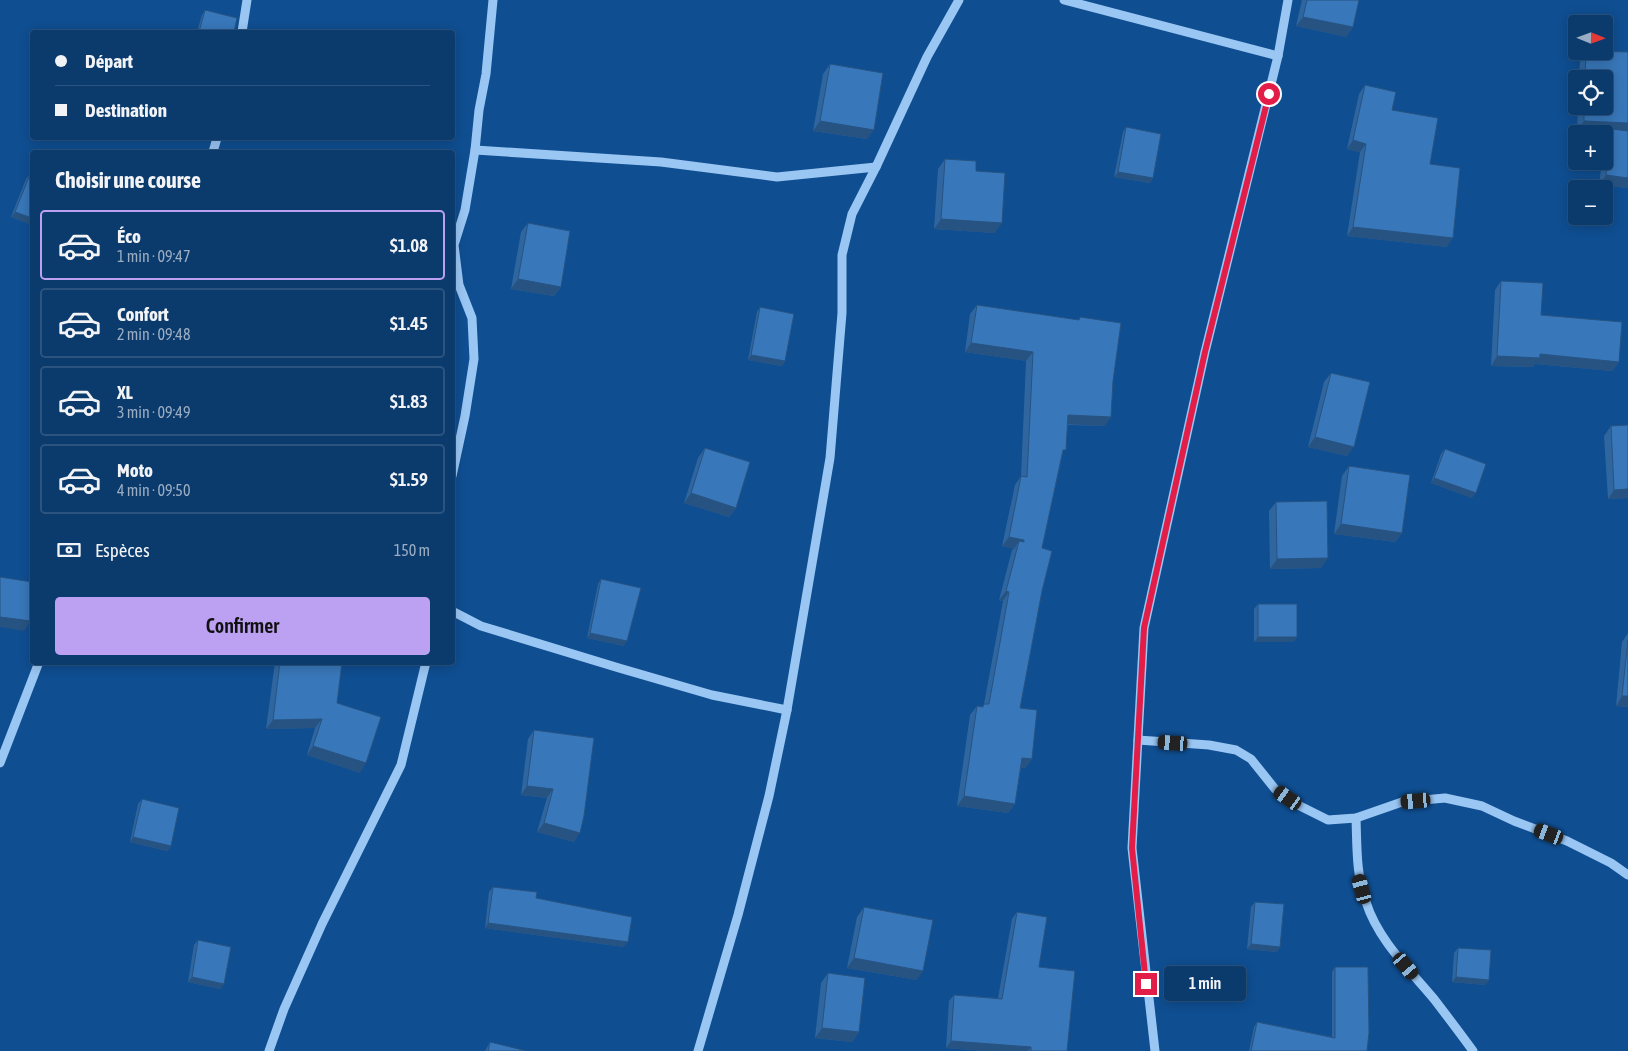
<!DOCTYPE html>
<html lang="fr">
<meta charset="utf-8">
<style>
body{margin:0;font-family:"Asap Condensed",sans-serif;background:#194575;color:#f1f3f6;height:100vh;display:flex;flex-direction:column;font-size:19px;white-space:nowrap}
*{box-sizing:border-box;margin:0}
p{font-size:16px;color:#9aadc2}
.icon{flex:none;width:28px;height:28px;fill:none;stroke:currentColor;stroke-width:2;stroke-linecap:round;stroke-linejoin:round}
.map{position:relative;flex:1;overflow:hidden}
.details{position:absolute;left:30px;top:150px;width:425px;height:515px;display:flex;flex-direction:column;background:#0b3a6d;border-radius:5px;box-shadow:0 2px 12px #0003,0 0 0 1px #2b5480}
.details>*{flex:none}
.guide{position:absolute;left:30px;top:30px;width:425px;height:110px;border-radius:5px;box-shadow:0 2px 12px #0003,0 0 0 1px #2b5480;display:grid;align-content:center;height:110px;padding:0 25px;background:#0b3a6d}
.needle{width:32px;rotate:91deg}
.fabs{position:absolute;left:1568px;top:15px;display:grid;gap:10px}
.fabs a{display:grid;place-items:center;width:45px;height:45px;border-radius:5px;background:#0b3a6d;box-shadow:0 2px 12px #0003,0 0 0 1px #2b5480;font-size:25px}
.end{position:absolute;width:22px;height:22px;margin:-11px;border:6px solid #e11d48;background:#fff;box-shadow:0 0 0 2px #fff}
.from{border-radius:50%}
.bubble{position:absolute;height:35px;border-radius:5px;background:#0b3a6d;box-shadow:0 2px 12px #0003,0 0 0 1px #2b5480;font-size:16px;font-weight:600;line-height:35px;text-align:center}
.car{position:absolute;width:15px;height:30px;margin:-15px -8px;border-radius:6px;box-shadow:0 0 4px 1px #0007;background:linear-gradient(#222 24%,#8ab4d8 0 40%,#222 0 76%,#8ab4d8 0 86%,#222 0)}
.guide b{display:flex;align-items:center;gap:18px;height:48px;font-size:19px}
.guide b+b{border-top:1px solid #2b5480}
.guide i{width:12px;height:12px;background:#f1f3f6}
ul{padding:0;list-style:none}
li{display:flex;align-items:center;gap:15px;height:70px;margin:0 10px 8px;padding:0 15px;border:2px solid #2b5480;border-radius:5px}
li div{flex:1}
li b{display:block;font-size:19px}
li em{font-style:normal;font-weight:600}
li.active{border-color:#bca0f2}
li>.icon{width:45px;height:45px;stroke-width:1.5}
h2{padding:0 25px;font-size:22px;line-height:60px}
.pay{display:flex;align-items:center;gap:12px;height:55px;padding:0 25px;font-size:19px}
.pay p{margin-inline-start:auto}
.action{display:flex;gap:10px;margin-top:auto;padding:10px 25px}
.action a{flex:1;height:58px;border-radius:5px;background:#bca0f2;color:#111;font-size:20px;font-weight:600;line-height:58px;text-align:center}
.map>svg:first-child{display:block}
</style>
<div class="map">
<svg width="1628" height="1051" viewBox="0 0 1628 1051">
<rect width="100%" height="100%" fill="#0f4e91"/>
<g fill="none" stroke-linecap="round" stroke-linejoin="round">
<g stroke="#9ac6f3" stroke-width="9">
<path d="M1064,0l214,56"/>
<path d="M242,32l5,-32"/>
<path d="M475,150l186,12 116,15 99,-10"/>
<path d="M213,152l4,-14"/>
<path d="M452,476l13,-60 9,-57 -2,-41 -13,-33 -5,-40 11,-35 10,-60 4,-40 7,-36 7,-74"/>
<path d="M452,611l29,15 138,42 93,27 75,15"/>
<path d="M1138,740l71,5 27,5 15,9 24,30 25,17 28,14 28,-2 46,-16 43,-4 37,8 32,15 53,20 44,22 17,12"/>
<path d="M0,763l39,-101"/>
<path d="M1356,818c1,28 0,57 10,84 12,38 43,67 68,97 13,17 26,34 39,52"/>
<path d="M269,1051l15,-42 38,-85 79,-159 25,-103"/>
<path d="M698,1051l40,-136 31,-119 18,-86 43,-252 12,-145v-58l10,-41 24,-47 51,-110 32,-57"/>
<path d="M1155,1051l-23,-203 12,-220 61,-276 73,-296 10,-56"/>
</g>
</g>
<g fill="#30669f">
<path d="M1302,0h57l-6,27 -7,10 -50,-11z"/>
<path d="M205,10l29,22h-37l5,-17z"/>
<path d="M1586,51l42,1v136l-29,-3 3,-24h2v-14l1,-8 4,-7 -32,-1 1,-25h26v-27h-25l1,-19z"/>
<path d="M830,64l37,75 -54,-8 10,-57z"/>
<path d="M1365,85l27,25 38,54 17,83 -100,-11 13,-84 -13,-3 12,-55z"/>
<path d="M1126,127l27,51 -3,5 -36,-6 9,-45z"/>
<path d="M945,159l31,12 19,62 -61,-4 4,-60z"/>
<path d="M30,174l2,51 -21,-8 15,-38z"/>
<path d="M528,223l33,64 -7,9 -43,-7 10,-57z"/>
<path d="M1501,281l40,34 78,47 -7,9 -77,-7 -2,3 -42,-1 4,-76z"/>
<path d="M977,305l101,15 2,-3 25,109 -37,-1 -6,32 -20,91v43l-22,117 12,51 -7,9h-4l-6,36 -7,9 -51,-7 13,-91 7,-9 4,1 3,-3 19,-103 -4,-1 13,-50 2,-1 -12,-3 13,-61 6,-9 5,-115 -61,-9 5,-38z"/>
<path d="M760,307l25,54 -3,5 -34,-6 9,-48z"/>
<path d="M1331,373l16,83 -39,-9 16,-65z"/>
<path d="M1611,426l17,72 -20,1 -4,-63z"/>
<path d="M705,448l31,60 -7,9 -45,-14 14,-45z"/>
<path d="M1445,449l27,49 -41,-15 10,-29z"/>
<path d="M1349,466l53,67 -7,9 -61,-8 8,-58z"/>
<path d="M1276,502l45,66 -51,1 -1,-58z"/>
<path d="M601,579l23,67 -37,-8 11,-54z"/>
<path d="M1258,604l39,33 -4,5h-39v-33z"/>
<path d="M1628,633v74l-12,-1 6,-64z"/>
<path d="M275,662h67l-5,41 23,70 -53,-18 8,-27 -49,1z"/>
<path d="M534,730l40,112 -37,-10 10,-34 -26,-3 7,-56z"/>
<path d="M142,799l29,47 -4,5 -37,-9 8,-38z"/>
<path d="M493,887l131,60 -139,-19 4,-36z"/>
<path d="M1255,902l25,45 -3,5 -30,-3 4,-42z"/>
<path d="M864,907l53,73 -70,-12 10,-51z"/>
<path d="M1017,912l22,55 28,84h-80l-41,-3 3,-47 5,-6 44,3 14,-79z"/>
<path d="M198,940l26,44 -4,5 -32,-7 6,-37z"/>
<path d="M1458,948l31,32 -4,5 -33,-3 2,-29z"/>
<path d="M1335,967l32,84h-118l5,-24 3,-5 75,15v-65z"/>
<path d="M828,973l31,59 -7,10 -37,-4 6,-55z"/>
<path d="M490,1042l37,9h-42z"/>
</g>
<g fill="#275382">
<path d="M1303,17l50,10 -7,10 -50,-11z"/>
<path d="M820,121l54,9 -7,9 -54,-8z"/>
<path d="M1584,121l44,2v10l-16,-4 -3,3 -32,-1z"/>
<path d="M1353,140l13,4 -6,8 -13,-3z"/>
<path d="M1118,172l35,6 -3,5 -36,-6z"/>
<path d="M1606,175l22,3v10l-29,-3z"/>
<path d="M15,212l17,6v7l-21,-8z"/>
<path d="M941,219l61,4 -7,10 -61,-4z"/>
<path d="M1353,227l100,11 -6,9 -100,-11z"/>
<path d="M518,279l43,8 -7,9 -43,-7z"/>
<path d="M971,343l62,9 -7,9 -61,-9z"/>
<path d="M1540,354l79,8 -7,9 -77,-7 -2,3 -42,-1 6,-10z"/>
<path d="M751,355l34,6 -3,5 -34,-6z"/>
<path d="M1068,415l43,2 -6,9 -43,-2z"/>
<path d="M1315,437l39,10 -7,9 -39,-9z"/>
<path d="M1434,478l42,15 -4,5 -41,-15z"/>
<path d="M1628,489v9l-20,1 6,-9z"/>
<path d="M691,493l45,15 -7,9 -45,-14z"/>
<path d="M1341,524l61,9 -7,9 -61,-8z"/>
<path d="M1009,537l15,3 -7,9 2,-8 -5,8 -12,-3z"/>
<path d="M1328,558l-7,10 -51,1 7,-10z"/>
<path d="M1006,591l3,1 -6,9 -4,-1z"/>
<path d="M0,617l31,4 -7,10 -24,-4z"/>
<path d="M590,633l37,8 -3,5 -37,-8z"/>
<path d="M1258,637h39l-4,5h-39z"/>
<path d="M1622,696h6v11l-12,-1z"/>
<path d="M322,719l-7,9 -49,1 7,-9z"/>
<path d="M313,746l53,17 -6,10 -53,-18z"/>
<path d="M1022,758l10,1 -7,9 -9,-1z"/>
<path d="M527,786l26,3 -6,9 -26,-3z"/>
<path d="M964,796l51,8 -7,9 -51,-7z"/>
<path d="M544,823l36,10 -6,9 -37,-10z"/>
<path d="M133,837l38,9 -4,5 -37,-9z"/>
<path d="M488,923l140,19 -4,5 -139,-19z"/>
<path d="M1251,944l29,3 -3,5 -30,-3z"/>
<path d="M854,958l69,13 -6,9 -70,-12z"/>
<path d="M192,977l32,7 -4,5 -32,-7z"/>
<path d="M1456,977l33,3 -4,5 -33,-3z"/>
<path d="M822,1028l37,4 -7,10 -37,-4z"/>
<path d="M951,1041l80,6 -3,4h-41l-41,-3z"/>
</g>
<g fill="#3877b9" stroke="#275382">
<path d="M1307,0h52l-6,27 -50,-10z"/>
<path d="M205,10l32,8 -3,14h-35z"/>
<path d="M1586,51l42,1v71l-44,-2v-15h20v-27h-19z"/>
<path d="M830,64l53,9 -9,57 -54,-9z"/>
<path d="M1365,85l31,7 -4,18 46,8 -8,46 30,4 -7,70 -100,-11 13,-83 -13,-4z"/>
<path d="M1126,127l35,7 -8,44 -35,-6z"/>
<path d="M1612,129l16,2v47l-22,-3z"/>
<path d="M945,159l31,2v10l29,2 -3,50 -61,-4z"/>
<path d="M30,174l2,1v43l-17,-6z"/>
<path d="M528,223l42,8 -9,56 -43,-8z"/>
<path d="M1501,281l42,2 -2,32 81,7 -3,40 -79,-8v4l-43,-2z"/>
<path d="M977,305l102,15 1,-3 41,6 -8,58 -2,36 -43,-2 -2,35h-3l-21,98 10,3 -10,40 -22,117 17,2 -5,49 -10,-1 -7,46 -51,-8 13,-90 6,1 1,-3h5l20,-112 -3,-1 13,-50 5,1v-2l-15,-3 12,-61 6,1 6,-125 -62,-9z"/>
<path d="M760,307l34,7 -9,47 -34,-6z"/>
<path d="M1331,373l39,9 -16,65 -39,-10z"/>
<path d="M1628,425v64l-14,1 -3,-64z"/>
<path d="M705,448l45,14 -14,46 -45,-15z"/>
<path d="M1445,449l41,15 -10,29 -42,-15z"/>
<path d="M1349,466l61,9 -8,58 -61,-9z"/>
<path d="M1327,501l1,57 -51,1 -1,-57z"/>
<path d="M0,577l32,5v27l-1,12 -31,-4z"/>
<path d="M601,579l40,9 -14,53 -37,-8z"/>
<rect x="1258" y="604" width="39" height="33"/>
<path d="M1628,640v56h-6z"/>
<path d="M280,662h62l-5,41 44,14 -15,46 -53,-17 9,-27 -49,1z"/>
<path d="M534,730l60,8 -10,78 -4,17 -36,-10 9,-34 -26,-3z"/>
<path d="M142,799l37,9 -8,38 -38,-9z"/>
<path d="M493,887l44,5 -1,6 96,19 -4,25 -140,-19z"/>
<path d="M1255,902l29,2 -4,43 -29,-3z"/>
<path d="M864,907l69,13 -10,51 -69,-13z"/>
<path d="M1017,912l30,5 -8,50 36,4 -8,80h-36v-4l-80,-6 3,-46 48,4z"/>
<path d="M198,940l33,7 -7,37 -32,-7z"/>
<path d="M1458,948l33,2 -2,30 -33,-3z"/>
<path d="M1335,967h33l1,66 -2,18h-116l6,-29 78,16z"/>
<path d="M828,973l37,5 -6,54 -37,-4z"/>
<path d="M490,1042l37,9h-39z"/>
</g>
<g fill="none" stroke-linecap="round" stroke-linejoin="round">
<path stroke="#e11d48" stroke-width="6" d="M1146,984l-14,-136 12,-220 61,-276 64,-258"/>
</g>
</svg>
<div class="fabs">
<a><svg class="needle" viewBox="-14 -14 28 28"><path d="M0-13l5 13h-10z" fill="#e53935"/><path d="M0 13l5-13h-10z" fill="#9aadc2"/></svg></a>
<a><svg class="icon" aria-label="locate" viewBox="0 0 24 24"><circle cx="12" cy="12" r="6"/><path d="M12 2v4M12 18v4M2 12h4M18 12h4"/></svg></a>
<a>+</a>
<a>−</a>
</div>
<i class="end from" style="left:1269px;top:94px"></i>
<i class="end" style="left:1146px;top:984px"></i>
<div class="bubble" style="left:1164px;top:966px;width:82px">1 min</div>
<i class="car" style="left:1173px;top:743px;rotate:274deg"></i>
<i class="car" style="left:1288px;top:798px;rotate:305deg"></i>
<i class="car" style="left:1416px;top:801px;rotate:265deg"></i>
<i class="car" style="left:1549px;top:834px;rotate:291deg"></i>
<i class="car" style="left:1362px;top:889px;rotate:345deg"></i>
<i class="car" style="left:1406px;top:966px;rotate:140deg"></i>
<div class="guide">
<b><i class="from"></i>Départ</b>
<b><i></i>Destination</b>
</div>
<section class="details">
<h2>Choisir une course</h2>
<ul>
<li class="active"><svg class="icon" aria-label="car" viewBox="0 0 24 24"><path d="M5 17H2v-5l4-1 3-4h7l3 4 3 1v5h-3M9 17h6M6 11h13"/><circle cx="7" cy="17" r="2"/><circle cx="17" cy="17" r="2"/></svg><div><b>Éco</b><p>1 min · 09:47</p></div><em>$1.08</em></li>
<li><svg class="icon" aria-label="car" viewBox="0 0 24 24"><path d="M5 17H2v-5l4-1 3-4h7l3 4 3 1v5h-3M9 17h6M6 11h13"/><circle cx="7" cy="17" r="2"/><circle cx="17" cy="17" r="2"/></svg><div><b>Confort</b><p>2 min · 09:48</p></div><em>$1.45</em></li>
<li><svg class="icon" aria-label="car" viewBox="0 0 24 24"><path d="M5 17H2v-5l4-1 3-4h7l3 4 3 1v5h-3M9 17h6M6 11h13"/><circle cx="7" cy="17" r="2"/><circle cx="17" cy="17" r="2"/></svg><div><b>XL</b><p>3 min · 09:49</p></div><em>$1.83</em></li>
<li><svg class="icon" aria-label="car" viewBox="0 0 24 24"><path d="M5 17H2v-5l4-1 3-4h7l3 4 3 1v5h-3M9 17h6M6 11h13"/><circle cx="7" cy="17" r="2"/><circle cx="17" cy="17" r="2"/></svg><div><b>Moto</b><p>4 min · 09:50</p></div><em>$1.59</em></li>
</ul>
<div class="pay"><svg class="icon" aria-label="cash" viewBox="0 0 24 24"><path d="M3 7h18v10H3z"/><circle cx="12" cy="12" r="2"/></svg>Espèces<p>150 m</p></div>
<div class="action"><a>Confirmer</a></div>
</section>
</div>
